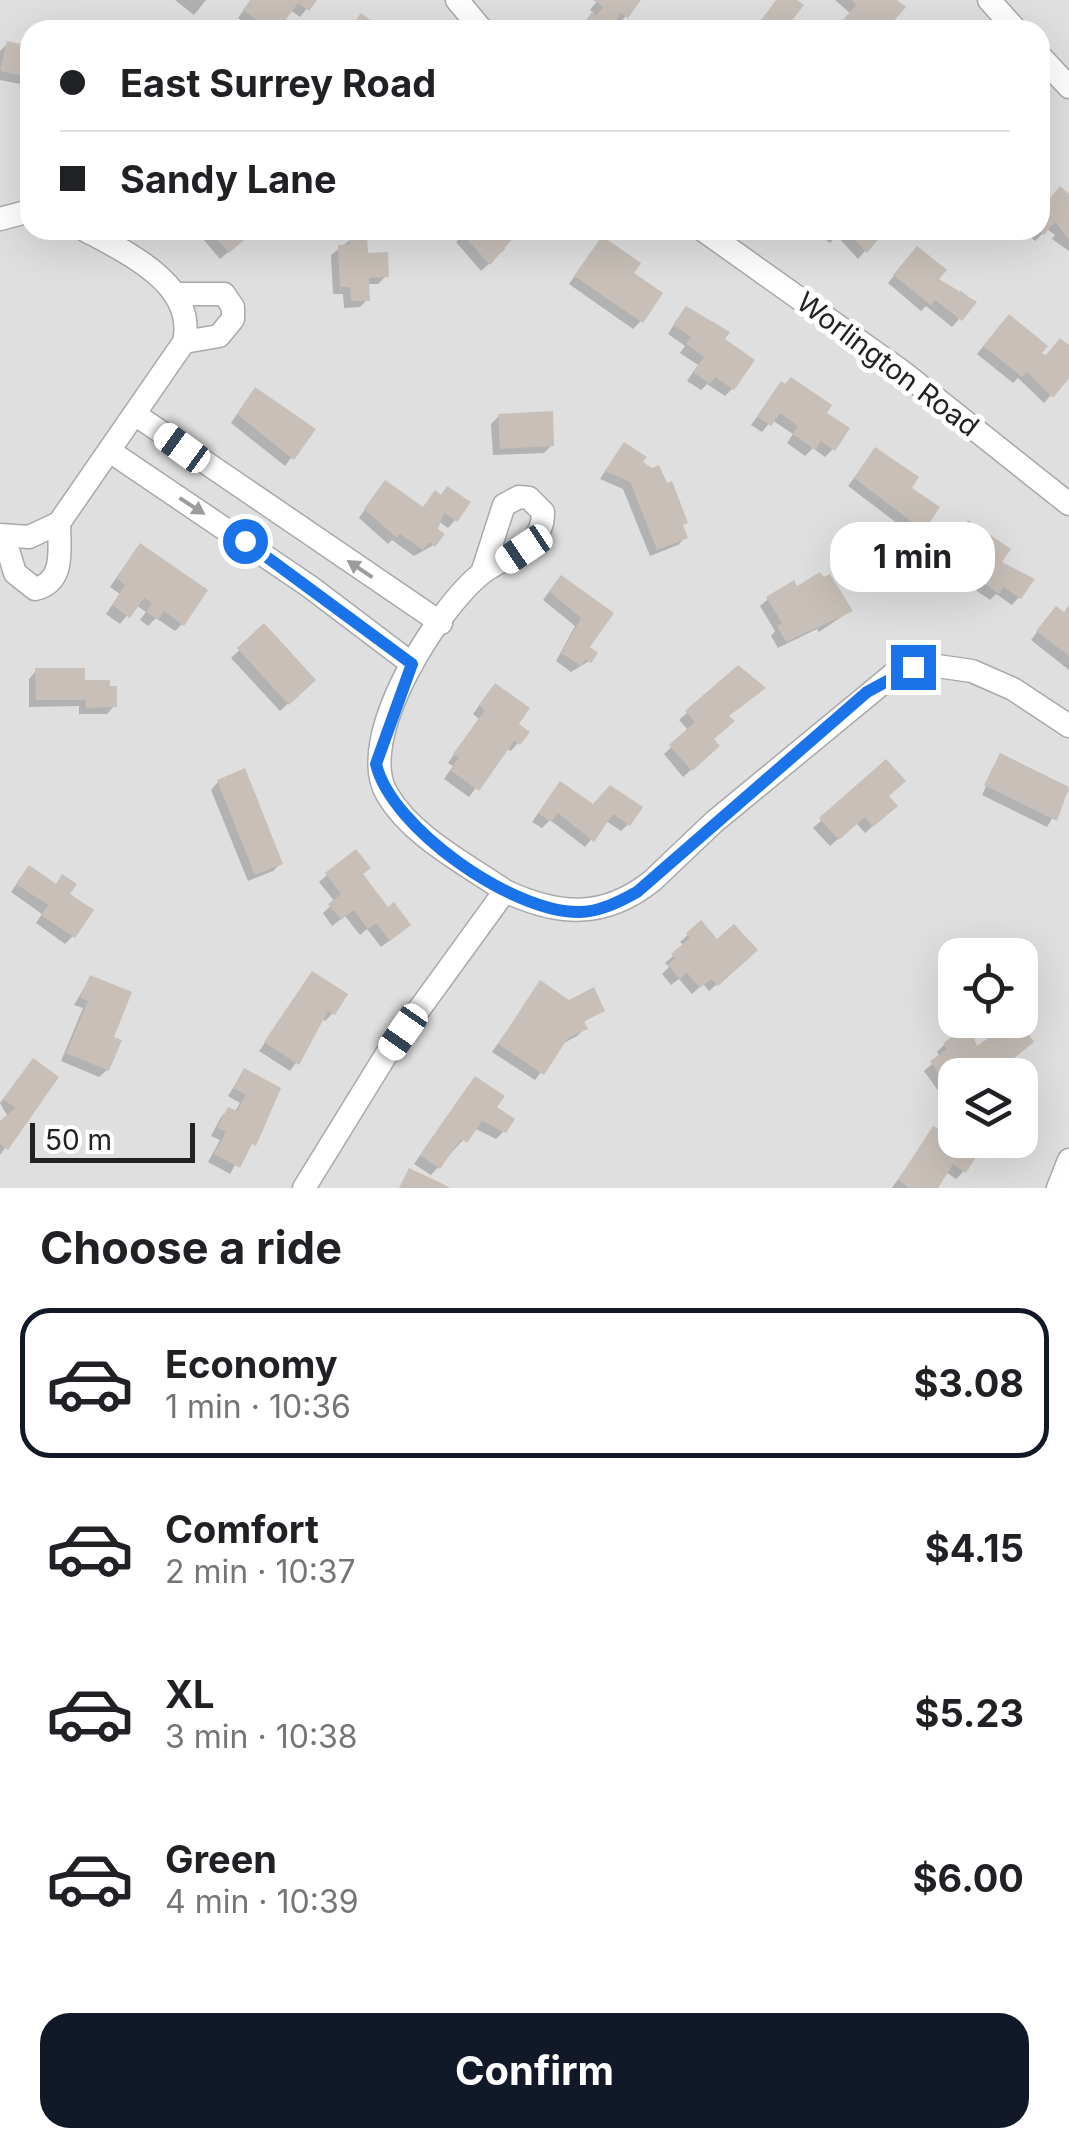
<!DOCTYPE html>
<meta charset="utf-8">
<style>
body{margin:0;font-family:Inter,sans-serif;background:#f6f6f6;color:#202124;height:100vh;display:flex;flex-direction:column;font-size:38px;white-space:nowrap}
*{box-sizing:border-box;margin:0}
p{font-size:32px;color:#757577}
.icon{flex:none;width:55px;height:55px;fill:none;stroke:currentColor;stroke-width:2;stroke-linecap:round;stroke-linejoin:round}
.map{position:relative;height:1188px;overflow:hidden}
.drawer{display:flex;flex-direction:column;background:#fff;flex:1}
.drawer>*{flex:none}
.top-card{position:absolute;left:20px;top:20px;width:1030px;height:220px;border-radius:30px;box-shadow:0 10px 40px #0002;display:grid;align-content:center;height:220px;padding:0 40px;background:#fff}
.fabs{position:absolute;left:938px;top:938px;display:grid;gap:20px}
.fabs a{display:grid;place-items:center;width:100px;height:100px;border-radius:20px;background:#fff;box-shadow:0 10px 40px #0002;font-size:50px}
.scale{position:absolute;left:30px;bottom:25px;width:165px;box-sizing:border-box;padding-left:10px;border:5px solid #222;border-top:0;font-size:28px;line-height:35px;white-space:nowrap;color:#222;-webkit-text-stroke:8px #fff;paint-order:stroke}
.end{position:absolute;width:45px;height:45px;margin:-22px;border:12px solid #1a73e8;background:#fff;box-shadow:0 0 0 5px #fff}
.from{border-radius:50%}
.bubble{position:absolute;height:70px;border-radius:30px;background:#fff;box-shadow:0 10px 40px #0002;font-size:32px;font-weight:700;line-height:70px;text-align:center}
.car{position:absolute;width:30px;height:60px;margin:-30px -15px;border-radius:12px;box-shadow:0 0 8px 2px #0007;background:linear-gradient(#fff 24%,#345 0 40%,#fff 0 76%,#345 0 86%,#fff 0)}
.top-card b{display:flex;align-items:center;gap:35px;height:95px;font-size:38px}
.top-card b+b{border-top:2px solid #e0e0e0}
.top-card i{width:25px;height:25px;background:#202124}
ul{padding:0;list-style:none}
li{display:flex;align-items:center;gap:30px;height:150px;margin:0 20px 15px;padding:0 20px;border:5px solid transparent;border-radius:30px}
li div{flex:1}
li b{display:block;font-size:38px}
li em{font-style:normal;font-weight:700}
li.on{border-color:#111827}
li>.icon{width:90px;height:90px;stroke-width:1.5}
h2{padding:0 40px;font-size:45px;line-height:120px}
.button{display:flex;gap:20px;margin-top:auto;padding:20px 40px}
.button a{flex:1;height:115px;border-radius:30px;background:#111827;color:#fff;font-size:40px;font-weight:700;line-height:115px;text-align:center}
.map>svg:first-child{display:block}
</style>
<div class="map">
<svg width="1069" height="1188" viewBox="0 0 1069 1188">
<rect width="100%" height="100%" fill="#f2efe9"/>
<path fill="#e0dfdf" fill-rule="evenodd" d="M0,0h1069v1188h-1069zM30,30h1010v200h-1010zM955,955h65v65h-65zM955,1075h65v65h-65z"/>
<g fill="#0003">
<path d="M175,0h31l-12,15z"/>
<path d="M251,0h63l-14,17 -10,-7 -12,17 4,3h-28l-16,-12z"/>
<path d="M598,0h37l-9,16 -8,8 -4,-4 -6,10h-28l14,-17 -4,-3z"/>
<path d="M835,0h58l-5,25 6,5h-55l11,-17z"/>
<path d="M7,44l23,5v37l-30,-6v-29z"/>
<path d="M1069,197v54l-17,-12 3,-4 -8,-6 -12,12 -11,-10 16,-1v-18z"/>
<path d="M212,230h42l-34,29 -17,-20z"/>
<path d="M468,230h48l-14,15 3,4 -24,22 -25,-29z"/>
<path d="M814,230h69l-25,29 -21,-23 -7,7z"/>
<path d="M350,240l36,36 -8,8h-11v16l-7,7 -16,1 -1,-14h-10l-2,-39z"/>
<path d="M595,247l35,27 11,47 -8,8 -64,-45z"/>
<path d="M910,256l46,40 5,-5 13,11 -22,25 -26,-21 -5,5 -33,-28z"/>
<path d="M679,317l43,23 10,49 -7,7 -18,-12 -6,6 -14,-9 11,-16 -18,-12 5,-7 -17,-12z"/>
<path d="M1002,324l43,34 24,-10v26l-25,29 -26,-25 -5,5 -36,-29z"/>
<path d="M781,384l42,29 10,36 -8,8 -12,-9 -8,8 -18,-13 6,-9 -21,-14 -10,12 -11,-7z"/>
<path d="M248,398l64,32 -27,36 -54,-43z"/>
<path d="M499,416l53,29 -8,8 -51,2 -2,-31z"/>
<path d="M875,450l34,39 13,40 -8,7 -66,-50z"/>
<path d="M617,453l23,10 41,63 4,12 -7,7 -28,11 -27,-67 -23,-10z"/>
<path d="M378,490l44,19 18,-12 15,23 -7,8 -10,-7 -4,24 -20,11 -22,-16 -4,4 -29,-26z"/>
<path d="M961,530l37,33 21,34 -7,8 -16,-11 -6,6 -16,-11 4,-8 -16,-11 -8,8 -18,-12z"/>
<path d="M133,554l49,70 -7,7 -19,-13 -8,8 -8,-6 6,-8 -10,-7 -16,19 -14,-10 14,-20 -10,-7z"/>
<path d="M554,585l57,29 -24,33 2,14 -18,11 -15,-11 19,-35 -32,-26z"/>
<path d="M796,589l54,22 -31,21 -2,-3 -39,19 -7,-12 4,-5 -15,-25 8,-7z"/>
<path d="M1069,608v62l-38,-30 18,-24 14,-2z"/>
<path d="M264,627l49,53 -33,31 -49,-53z"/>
<path d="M738,668l-11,49 -16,23 -2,14 -26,23 -19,-23 25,-23 -10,-11z"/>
<path d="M36,671l47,12 31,23 -7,8h-28v-8l-50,1v-28z"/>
<path d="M488,693l38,40 -15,18 -5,-3 -37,49 -25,-18 9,-13 -5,-3 31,-44 -6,-5z"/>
<path d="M1000,756l69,34 -22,37 -65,-32z"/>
<path d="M886,762l1,51 -22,20 -9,-10 -26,23 -17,-18z"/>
<path d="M218,782l63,81 -8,8 -25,10 -37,-91z"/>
<path d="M610,788l18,36 -7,7 -15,-10 -21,26 -35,-27 -8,8 -10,-6 21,-30 40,15z"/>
<path d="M327,875h34l40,57 -20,15 -14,-18 -7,6 -15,-19 -13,10 -9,-13 12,-11 -16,-20z"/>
<path d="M22,876l32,10 9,-9 10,59 -8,8 -29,-21 6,-9 -31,-22z"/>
<path d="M700,924l17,18 30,16 -38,33 -6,-7 -11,10 -13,-15 -8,6 -9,-11 7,-7 -4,-4 19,-17 -4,-4z"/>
<path d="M312,974l21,39 -8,8 -4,-3 -15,23 4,3 -20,27 -31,-20z"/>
<path d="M90,978l21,60 -4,32 -8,7 -38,-16 22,-53 -9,-3z"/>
<path d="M540,984l28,18 34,8 -20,13 3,6 -8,7 -15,8 -27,36 -43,-28z"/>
<path d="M944,1045l46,30h-35v22l-8,6 -23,-32 16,-14 -3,-5z"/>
<path d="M26,1069l29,9 -55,77v-32l7,-8 -7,-12z"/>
<path d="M244,1071l34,18 -48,85 -22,-12 12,-22 -9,-4 10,-19 7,-7 6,3 6,-10 -12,-7z"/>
<path d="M468,1086l26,22 10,23 -8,8 -22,-11 -43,47 -17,-11z"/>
<path d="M933,1129l31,42 -8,8 -10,-7 -11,16h-43z"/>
</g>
<g fill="#c7bfb8">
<path d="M250,0h67l-8,11 -11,-8 -17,23 5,4h-15l-28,-20z"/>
<path d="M593,0h48l-13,18 -7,-5 -10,14 5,3h-37l13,-18 4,4 7,-9z"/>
<path d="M776,0h21l7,5 -19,25h-27l-3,-2z"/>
<path d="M851,0h46l9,7 -15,17 7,6h-47l-8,-10 13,-15z"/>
<path d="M361,13l23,17h-35z"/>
<path d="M7,41l23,5v32l-30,-7z"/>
<path d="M1060,186l9,8v46l-14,-18 -11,13 -4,-3v-22z"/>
<path d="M209,230h47l-27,23z"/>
<path d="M465,230h55l-30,35 -29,-32z"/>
<path d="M846,230h40l-19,23z"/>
<path d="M602,236l39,27 -7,10 29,20 -20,30 -69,-47z"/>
<path d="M367,237l1,16 20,-1 1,25 -20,1 1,23h-19l-1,-14h-10l-2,-42 12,-1 -1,-6z"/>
<path d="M917,246l30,24 -8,9 38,23 -15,19 -27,-21 -4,5 -38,-30z"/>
<path d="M686,306l44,26 -5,7 30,21 -21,30 -19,-13 -5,7 -17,-12 11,-15 -18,-13 5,-7 -18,-12z"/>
<path d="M1009,314l39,32 -6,7 4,2 14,-17 9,7v33l-16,20 -26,-26 -5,5 -39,-31z"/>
<path d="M791,377l41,28 -5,8 23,15 -15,23 -14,-10 -6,9 -22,-16 5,-8 -18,-13 -9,13 -14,-10 24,-35 4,3z"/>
<path d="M255,387l61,42 -22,31 -57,-46z"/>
<path d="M553,411l1,35 -54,3 -2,-35z"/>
<path d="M624,442l23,15 -4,5 9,6 7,-3 8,18 5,-2 16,42 -5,2 5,13 -31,12 -27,-68 -25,-11z"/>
<path d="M875,447l44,30 -7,11 28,19 -16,24 -70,-53z"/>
<path d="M385,480l38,27 12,-17 6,5 6,-9 24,16 -14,20 -13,-9 -6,16 7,5 -10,13 -6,-5 -6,8 -23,-16 -3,4 -33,-29z"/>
<path d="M968,520l43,29 -9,13 33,17 -14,20 -17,-12 -5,7 -20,-14 5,-7 -14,-10 -7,9 -21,-14z"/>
<path d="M140,543l68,47 -24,36 -20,-15 -6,9 -12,-8 6,-9 -8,-5 -14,20 -18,-13 13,-20 -9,-7z"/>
<path d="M820,572l4,5 6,-3 23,37 -67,31 -9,-16 5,-3 -16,-26 28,-17 3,6z"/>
<path d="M561,575l53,38 -24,34 8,6 -7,10 -5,-4 -5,7 -20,-13 20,-35 -32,-27z"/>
<path d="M1069,605v51l-33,-25 20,-25 8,6z"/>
<path d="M264,623l52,57 -27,25 -52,-57z"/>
<path d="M738,665l28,23 -37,28 6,5 -21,18 6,7 -28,25 -23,-26 26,-23 -10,-11z"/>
<path d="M35,668h50v12h25v6h7v21l-31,1v-8h-50z"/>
<path d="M495,683l35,25 -11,16 11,8 -10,13 -6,-4 -35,50 -29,-21 9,-12 -6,-4 32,-44 -6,-5z"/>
<path d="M1000,753l69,34 -12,34 -73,-36z"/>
<path d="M886,759l20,22 -17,15 9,10 -25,21 -8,-10 -26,23 -20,-22z"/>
<path d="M245,768l38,96 -28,11 -38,-95z"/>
<path d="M560,781l33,23 17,-19 33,22 -13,19 -17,-12 -19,28 -36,-29 -7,9 -13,-9z"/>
<path d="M356,849l15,19 -8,6 25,33 6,-5 17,23 -21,16 -14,-18 -8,6 -14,-19 -13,10 -13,-16 13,-10 -16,-21z"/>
<path d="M29,865l27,19 6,-10 15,10 -7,10 24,16 -19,28 -34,-23 7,-10 -32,-21z"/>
<path d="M701,920l16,19 17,-15 24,26 -40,36 -7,-7 -11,9 -13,-15 -7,6 -12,-14 7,-7 -4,-4 19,-16 -4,-5z"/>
<path d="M312,971l36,23 -13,21 -7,-4 -29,54 -35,-23z"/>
<path d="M90,975l42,17 -18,45 8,3 -13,31 -43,-18 22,-52 -8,-4z"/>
<path d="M540,980l29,20 25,-13 11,24 -21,10 4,8 -20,9 -24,37 -46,-31z"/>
<path d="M1014,1020h5l15,22 -41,33h-38v22l-25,-36 17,-12 -4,-6 26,-18 8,21z"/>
<path d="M33,1058l26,19 -51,73 -8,-6v-23l15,-13 -12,-9z"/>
<path d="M244,1068l37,20 -25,58 -4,-2 -12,24 -26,-14 12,-22 -9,-4 11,-21 9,4 9,-16 -13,-7z"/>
<path d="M475,1076l30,20 -8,11 18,12 -9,14 -24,-12 -15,22 -6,-4 -21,30 -20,-14z"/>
<path d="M933,1126l46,26 -13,21 -13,-9 -15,24h-29l-11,-8z"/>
<path d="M409,1168l34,16 7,4h-51z"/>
</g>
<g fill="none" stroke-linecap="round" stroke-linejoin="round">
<g stroke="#a9a9a9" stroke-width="25">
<g id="minor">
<path d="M457,0l25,30"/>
<path d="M989,0l27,30"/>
<path d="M1040,56l29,31"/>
<path d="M0,219l30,-8"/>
<path d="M703,230l201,143 165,131"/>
<path d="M179,294h45l9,13v12l-14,17 -35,6"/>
<path d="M136,415l305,208"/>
<path d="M111,452l198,134 103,78"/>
<path d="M0,535l29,2 30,-14 125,-181c13,-58 -57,-89 -99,-112"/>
<path d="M4,537l11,36 20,16c31,-7 24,-41 24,-66"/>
<path d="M482,573l22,-68 15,-8 10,1 14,14c1,37 -38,43 -61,61 -45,36 -128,166 -95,221 24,42 79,70 118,97"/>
<path d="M304,1188l82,-133 119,-164c54,25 99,28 147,-10l62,-59 182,-150 34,-7 42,6 41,18 56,37"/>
<path d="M1058,1188l11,-28"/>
</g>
</g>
<use href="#minor" stroke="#fff" stroke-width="22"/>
</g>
<defs><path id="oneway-solid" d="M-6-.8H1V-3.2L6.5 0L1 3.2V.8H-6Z" transform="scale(2.5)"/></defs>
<g fill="#9c9c9c">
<use href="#oneway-solid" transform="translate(192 506) rotate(33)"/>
<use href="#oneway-solid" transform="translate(360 569) rotate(-146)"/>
</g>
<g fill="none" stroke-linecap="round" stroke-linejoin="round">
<path stroke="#1a73e8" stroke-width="12" d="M245,541l167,123 -36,100c15,64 137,149 203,148 20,0 40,-10 58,-20l230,-200 46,-25"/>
</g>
<g text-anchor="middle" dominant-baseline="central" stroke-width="10" stroke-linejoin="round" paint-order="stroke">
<g font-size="28" fill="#222" stroke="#fff">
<text transform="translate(888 364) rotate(37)">Worlington Road</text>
</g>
</g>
</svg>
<div class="fabs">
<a><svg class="icon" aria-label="locate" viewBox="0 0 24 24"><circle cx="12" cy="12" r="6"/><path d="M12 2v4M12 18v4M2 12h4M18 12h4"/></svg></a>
<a><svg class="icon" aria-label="layers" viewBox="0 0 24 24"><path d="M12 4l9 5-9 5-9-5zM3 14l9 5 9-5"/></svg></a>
</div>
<div class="scale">50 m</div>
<i class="end from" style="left:245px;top:541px"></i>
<i class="end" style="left:913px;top:667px"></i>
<div class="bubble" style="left:830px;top:522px;width:165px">1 min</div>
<i class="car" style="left:182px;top:448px;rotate:306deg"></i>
<i class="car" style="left:524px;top:549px;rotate:236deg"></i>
<i class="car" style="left:403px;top:1032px;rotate:215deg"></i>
<div class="top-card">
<b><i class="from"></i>East Surrey Road</b>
<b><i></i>Sandy Lane</b>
</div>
</div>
<section class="drawer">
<h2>Choose a ride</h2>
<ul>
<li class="on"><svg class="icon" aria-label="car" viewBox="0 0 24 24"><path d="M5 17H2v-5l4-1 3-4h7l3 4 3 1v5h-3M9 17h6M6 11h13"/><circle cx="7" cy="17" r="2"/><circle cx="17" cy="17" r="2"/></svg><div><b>Economy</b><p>1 min · 10:36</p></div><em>$3.08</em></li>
<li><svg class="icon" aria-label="car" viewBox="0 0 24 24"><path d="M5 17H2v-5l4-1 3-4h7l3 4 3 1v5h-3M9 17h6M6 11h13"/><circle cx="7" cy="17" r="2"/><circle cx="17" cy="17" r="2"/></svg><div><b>Comfort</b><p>2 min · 10:37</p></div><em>$4.15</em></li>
<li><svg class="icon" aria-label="car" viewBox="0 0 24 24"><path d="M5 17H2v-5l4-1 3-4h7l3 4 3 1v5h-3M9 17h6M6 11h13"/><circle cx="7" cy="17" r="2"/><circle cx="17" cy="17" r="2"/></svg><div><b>XL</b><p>3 min · 10:38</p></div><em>$5.23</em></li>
<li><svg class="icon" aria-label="car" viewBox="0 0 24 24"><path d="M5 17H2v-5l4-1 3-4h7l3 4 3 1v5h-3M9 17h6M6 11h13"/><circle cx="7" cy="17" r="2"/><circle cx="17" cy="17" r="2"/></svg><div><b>Green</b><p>4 min · 10:39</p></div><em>$6.00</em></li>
</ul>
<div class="button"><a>Confirm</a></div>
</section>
